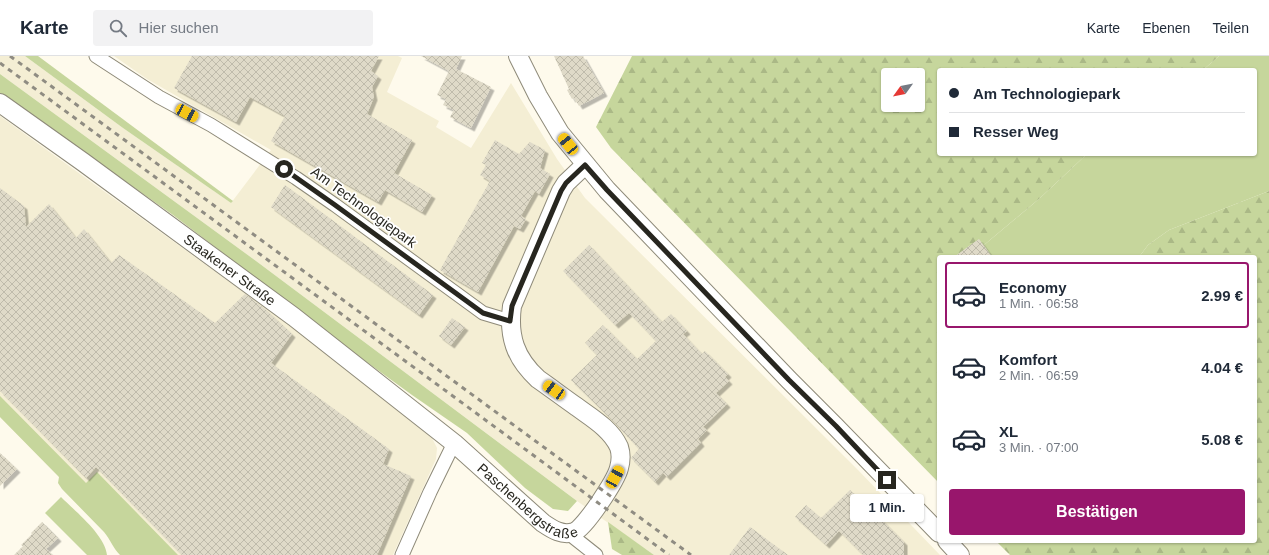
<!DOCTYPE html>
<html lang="de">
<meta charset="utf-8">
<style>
body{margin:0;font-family:Arial,sans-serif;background:#f2f2f3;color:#1f2937;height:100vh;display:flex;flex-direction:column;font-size:15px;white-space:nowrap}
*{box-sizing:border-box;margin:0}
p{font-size:13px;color:#747a83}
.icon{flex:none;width:22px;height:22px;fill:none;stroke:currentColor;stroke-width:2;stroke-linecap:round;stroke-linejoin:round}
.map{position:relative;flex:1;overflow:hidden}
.drawer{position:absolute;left:937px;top:199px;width:320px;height:288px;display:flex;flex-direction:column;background:#fff;border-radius:4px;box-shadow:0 1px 3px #0004}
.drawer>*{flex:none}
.top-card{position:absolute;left:937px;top:12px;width:320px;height:88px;border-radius:4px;box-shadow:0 1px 3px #0004;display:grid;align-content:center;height:88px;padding:0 12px;background:#fff}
.needle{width:26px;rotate:237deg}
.tools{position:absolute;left:881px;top:12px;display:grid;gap:8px}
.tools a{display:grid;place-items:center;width:44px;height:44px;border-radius:4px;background:#fff;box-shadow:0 1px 3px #0004;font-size:20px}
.end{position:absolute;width:18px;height:18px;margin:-9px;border:5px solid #27261f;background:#fff;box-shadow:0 0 0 2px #fff}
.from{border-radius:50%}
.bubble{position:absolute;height:28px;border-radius:4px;background:#fff;box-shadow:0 1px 3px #0004;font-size:13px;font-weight:600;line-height:28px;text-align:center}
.car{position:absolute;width:12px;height:24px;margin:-12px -6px;border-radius:5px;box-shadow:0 0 3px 1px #0007;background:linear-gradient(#f5c518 24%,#345 0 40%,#f5c518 0 76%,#345 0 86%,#f5c518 0)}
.top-card b{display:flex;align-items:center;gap:14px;height:38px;font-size:15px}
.top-card b+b{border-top:1px solid #e0e1e3}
.top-card i{width:10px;height:10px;background:#1f2937}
ul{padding:7px 0 0;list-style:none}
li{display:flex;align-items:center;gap:12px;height:66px;margin:0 8px 6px;padding:0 4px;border:2px solid transparent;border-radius:4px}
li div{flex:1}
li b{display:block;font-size:15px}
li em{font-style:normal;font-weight:600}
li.selected{border-color:#98166c}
li>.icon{width:36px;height:36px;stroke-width:1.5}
.action{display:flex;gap:8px;margin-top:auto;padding:8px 12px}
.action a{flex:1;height:46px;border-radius:4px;background:#98166c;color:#fff;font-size:16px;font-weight:600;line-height:46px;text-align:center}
header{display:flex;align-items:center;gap:24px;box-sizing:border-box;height:56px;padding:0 20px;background:#fff;border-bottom:1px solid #e0e1e3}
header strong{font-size:19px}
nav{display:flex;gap:22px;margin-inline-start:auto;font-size:14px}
.search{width:280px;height:36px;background:#f2f2f3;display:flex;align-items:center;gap:10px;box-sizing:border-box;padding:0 14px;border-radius:4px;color:#747a83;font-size:15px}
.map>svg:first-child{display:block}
</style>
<header>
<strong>Karte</strong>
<div class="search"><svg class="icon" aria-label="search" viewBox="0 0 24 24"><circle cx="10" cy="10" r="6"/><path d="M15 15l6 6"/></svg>Hier suchen</div>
<nav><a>Karte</a><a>Ebenen</a><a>Teilen</a></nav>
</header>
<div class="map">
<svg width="1269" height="499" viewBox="0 0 1269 499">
<defs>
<pattern id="forest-firs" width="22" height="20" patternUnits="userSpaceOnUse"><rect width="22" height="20" fill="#c6d69c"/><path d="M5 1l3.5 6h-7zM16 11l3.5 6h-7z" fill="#aab886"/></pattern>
<pattern id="building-cross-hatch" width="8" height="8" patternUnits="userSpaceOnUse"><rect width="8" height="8" fill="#dfdac8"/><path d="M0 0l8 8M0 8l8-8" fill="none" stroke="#bfbbab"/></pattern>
<filter id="shadow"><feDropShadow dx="3.5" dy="3.5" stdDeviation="0" flood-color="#0004"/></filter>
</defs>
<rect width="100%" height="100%" fill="#fefaec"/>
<g fill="#f4eed4">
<path d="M0,0h25l98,72 108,75 40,-53 -124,-71 -33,-23h284l4,2 -15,34 52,29 -3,6 35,21 40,-65 46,76 28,39 273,272 82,85h-286l-77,-54 -321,-240 -256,-187z"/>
<path d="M0,60l289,209 143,113 5,10 -1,11 -43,96h-257l-136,-138z"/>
</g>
<g fill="#c6d69c">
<path d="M25,0h13l195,145 -2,2 -108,-75z"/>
<path d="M1219,0h50v135l-100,39 -21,15 -9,12h-147l-8,-12 55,-46 48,-45h168v-84h-52z"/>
<path d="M0,18l256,187 321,240 -9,10 -15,-2 -28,-21 -58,-55 -55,-38 -55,-40 -184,-140 -173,-122z"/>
<path d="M0,340l86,87 11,-11 81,83h-58c-7,-7 -10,-16 -16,-23l-42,-43 -4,-6 1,-6 -59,-60z"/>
<path d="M61,441c14,14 44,38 46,58h-20l-42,-42z"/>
</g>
<g fill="url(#forest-firs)" fill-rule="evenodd">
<path d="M632,0h587l-16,14h-264v84h148l-48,45 -55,46 8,12h-53v226l-328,-335 -15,-21zM888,19h30v30h-30z"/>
<path d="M1269,135v364h-259l-14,-14h259v-284h-116l9,-12 21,-15z"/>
<path d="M608,466l46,33h-32l-10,-6z"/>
</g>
<g fill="url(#building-cross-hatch)" filter="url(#shadow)">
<path d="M192,0h187l-8,15 7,5 -6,11 2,10 -7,17 45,26 -18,33 38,22 -10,17 -37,-22 -7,12 -107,-61 14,-25 -35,-19 -14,25 -62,-34z"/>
<path d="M421,0h41l-6,13 35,18 -20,41 -21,-11 4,-7 -11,-5 3,-6 -9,-4 12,-24z"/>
<path d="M554,0h29l21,37 -25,13 -5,-8 -2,1 -5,-9 2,-1z"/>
<path d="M495,84l24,14 11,-12 15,8 -5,18 10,6 -11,20 -4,-3 -14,25 5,3 -6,10 -6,-3 -36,66 -38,-22 50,-89 -10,-6 6,-10 -4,-2z"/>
<path d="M285,129l148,110 -14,20 -148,-108z"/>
<path d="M0,132l24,18 2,21 23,-23 27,34 8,-9 27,34 8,-8 96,68 30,-29 20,15 27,25 -21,29 118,86 -6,15 28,12 -34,79h-195l-86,-88 -10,11 -86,-87z"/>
<path d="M979,183l13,18h-38l19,-14z"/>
<path d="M589,189l73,77 9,-8 16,17 -4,3 19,20 3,-3 23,23 -3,3 4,4 -13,12 11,11 -24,23 4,3 -9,9 3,4 -34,34 -4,-4 -8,9 -24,-24 8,-9 -25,-27 -43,-42 26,-25 -12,-12 18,-18 34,34 19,-18 -27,-28 -14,12 -52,-54z"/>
<path d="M452,262l13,9 -14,18 -12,-9z"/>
<path d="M0,397l17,16 -17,17z"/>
<path d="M850,434l15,15 1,-1 38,38v13h-41l-24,-24 -13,14 -31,-28 11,-12 15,13z"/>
<path d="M42,466l16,16 -12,11 7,6h-39l9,-9 -2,-1 11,-11 -1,-1z"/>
<path d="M750,471l38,28h-59z"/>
</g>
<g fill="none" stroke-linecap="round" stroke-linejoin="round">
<g stroke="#8e8a79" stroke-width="15">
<g id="street">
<path d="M96,0l63,41 52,28 85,53 39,27 148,108 27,8"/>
<path d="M567,476l29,23"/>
<path d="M402,499l28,-63 24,-49"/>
</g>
</g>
<g stroke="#8e8a79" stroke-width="20">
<g id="secondary">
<path d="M518,0l20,40 22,37 47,57 182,190 46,46 104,107"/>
<path id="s1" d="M0,47l83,59 211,155 160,126 89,80c9,6 19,13 31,9 11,-4 42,-52 45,-64 2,-7 2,-15 0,-21 -8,-18 -27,-29 -42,-40 -13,-9 -26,-19 -39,-28 -23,-21 -30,-43 -26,-73l49,-115 5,-8 19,-18"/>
<path d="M947,485l13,14"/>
</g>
</g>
<use href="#street" stroke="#fff" stroke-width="13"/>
<use href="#secondary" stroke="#fff" stroke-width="18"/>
<g stroke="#8f8c82" stroke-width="3" stroke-dasharray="5 5" stroke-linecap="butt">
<path d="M10,0l681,499"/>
<path d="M0,7l669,492"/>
</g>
</g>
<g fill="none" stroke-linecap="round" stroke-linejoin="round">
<path stroke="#27261f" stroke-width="5" d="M284,113l51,36 148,108 27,8 2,-15 49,-115 5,-8 19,-18 22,25 182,190 47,46 51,54"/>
</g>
<g text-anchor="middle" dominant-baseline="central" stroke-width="3.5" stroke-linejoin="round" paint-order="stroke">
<g font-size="14" fill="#27261f" stroke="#fff">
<text transform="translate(364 151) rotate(36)">Am Technologiepark</text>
<text stroke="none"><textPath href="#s1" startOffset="284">Staakener Straße</textPath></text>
<text stroke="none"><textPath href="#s1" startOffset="663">Paschenbergstraße</textPath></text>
</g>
</g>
</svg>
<div class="tools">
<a><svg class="needle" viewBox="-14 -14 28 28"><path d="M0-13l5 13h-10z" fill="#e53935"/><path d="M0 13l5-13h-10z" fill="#747a83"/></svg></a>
</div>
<i class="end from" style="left:284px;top:113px"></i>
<i class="end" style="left:887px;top:424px"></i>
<div class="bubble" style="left:850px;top:438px;width:74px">1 Min.</div>
<i class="car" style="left:187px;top:57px;rotate:118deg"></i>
<i class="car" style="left:568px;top:88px;rotate:321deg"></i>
<i class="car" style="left:554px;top:334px;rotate:305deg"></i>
<i class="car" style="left:615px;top:421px;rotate:29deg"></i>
<div class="top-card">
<b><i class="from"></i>Am Technologiepark</b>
<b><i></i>Resser Weg</b>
</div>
<section class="drawer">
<ul>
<li class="selected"><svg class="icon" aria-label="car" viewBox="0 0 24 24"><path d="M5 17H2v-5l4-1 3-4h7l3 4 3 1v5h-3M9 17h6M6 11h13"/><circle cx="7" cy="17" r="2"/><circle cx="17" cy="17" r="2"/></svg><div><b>Economy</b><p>1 Min. · 06:58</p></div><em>2.99 €</em></li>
<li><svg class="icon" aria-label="car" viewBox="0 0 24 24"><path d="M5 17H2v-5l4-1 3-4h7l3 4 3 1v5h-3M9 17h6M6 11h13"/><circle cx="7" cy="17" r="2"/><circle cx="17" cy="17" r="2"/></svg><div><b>Komfort</b><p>2 Min. · 06:59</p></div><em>4.04 €</em></li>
<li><svg class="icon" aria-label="car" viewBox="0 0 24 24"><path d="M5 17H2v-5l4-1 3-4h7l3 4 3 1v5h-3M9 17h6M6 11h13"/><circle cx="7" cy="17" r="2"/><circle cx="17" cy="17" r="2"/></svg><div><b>XL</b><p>3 Min. · 07:00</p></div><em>5.08 €</em></li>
</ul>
<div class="action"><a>Bestätigen</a></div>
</section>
</div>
